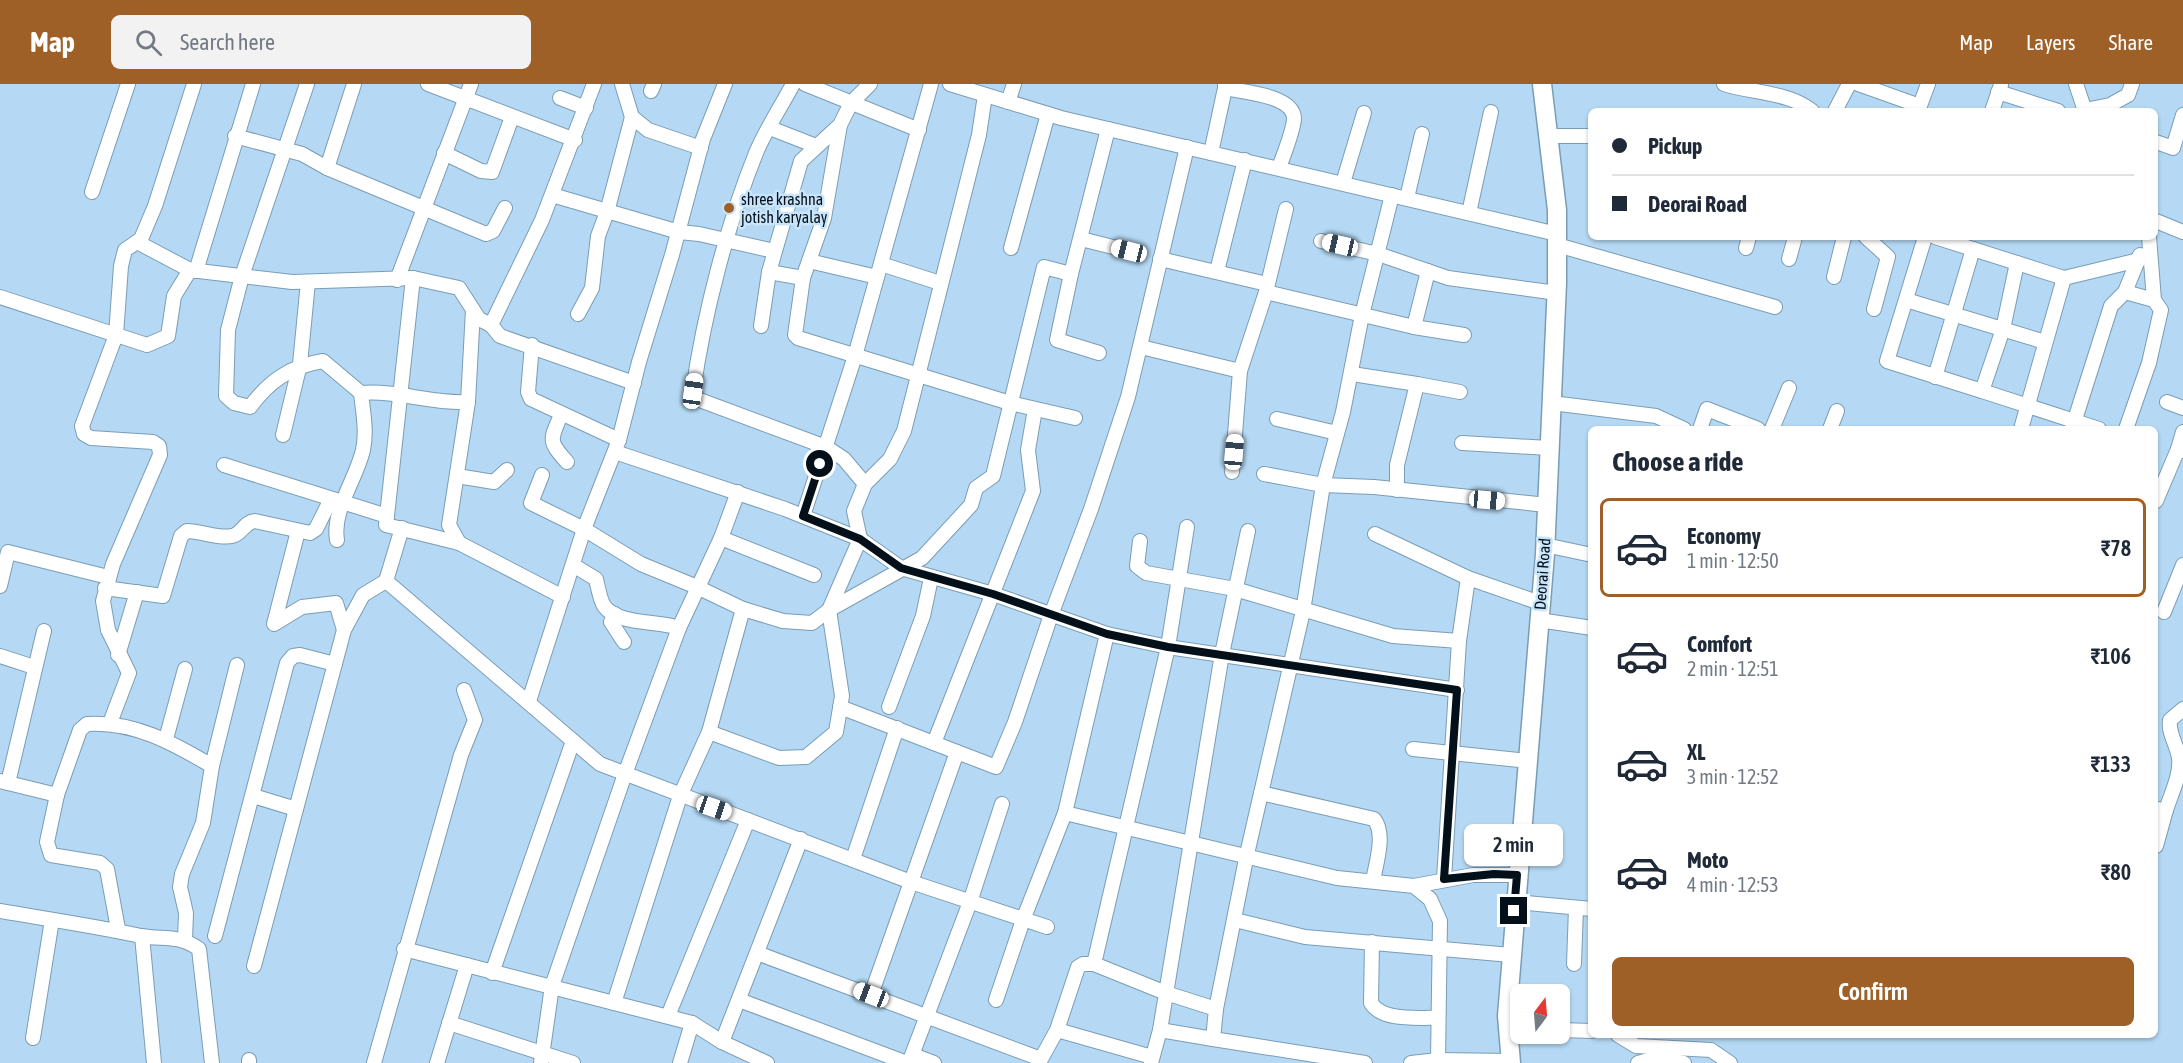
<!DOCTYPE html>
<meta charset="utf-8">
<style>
body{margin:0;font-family:"Asap Condensed",sans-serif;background:#f2f2f3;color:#1f2937;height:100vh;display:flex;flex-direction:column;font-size:22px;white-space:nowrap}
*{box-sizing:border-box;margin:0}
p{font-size:20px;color:#747a83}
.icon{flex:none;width:33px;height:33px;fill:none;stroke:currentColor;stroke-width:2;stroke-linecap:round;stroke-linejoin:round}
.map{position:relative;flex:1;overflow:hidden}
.drawer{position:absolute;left:1588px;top:342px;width:570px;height:612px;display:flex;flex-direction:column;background:#fff;border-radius:9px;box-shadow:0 2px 4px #0004}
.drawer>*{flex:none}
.banner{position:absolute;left:1588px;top:24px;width:570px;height:132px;border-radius:9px;box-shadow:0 2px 4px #0004;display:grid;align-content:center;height:132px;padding:0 24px;background:#fff}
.needle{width:39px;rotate:16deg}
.tools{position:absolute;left:1510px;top:900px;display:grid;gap:12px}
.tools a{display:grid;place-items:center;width:60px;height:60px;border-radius:9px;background:#fff;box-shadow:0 2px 4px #0004;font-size:30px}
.end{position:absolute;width:27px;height:27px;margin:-14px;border:8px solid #041019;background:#fff;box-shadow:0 0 0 3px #fff}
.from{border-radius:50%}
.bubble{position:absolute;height:42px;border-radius:9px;background:#fff;box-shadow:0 2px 4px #0004;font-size:20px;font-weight:600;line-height:42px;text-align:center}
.car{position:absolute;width:18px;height:36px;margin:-18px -9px;border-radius:8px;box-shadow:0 0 4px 2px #0007;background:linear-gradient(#fff 24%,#345 0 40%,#fff 0 76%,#345 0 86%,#fff 0)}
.banner b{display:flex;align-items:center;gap:21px;height:57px;font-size:22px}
.banner b+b{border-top:2px solid #e0e1e3}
.banner i{width:15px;height:15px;background:#1f2937}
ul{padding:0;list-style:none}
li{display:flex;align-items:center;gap:18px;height:99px;margin:0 12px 9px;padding:0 12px;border:3px solid transparent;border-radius:9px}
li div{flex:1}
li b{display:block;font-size:22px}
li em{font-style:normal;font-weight:600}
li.active{border-color:#9f6027}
li>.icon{width:54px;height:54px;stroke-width:1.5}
h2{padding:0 24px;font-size:27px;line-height:72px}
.cta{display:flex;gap:12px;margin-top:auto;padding:12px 24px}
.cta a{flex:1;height:69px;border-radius:9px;background:#9f6027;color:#fff;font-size:24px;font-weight:600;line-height:69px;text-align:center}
header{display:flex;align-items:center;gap:36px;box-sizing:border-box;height:84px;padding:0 30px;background:#9f6027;color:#fff}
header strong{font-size:28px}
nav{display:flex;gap:33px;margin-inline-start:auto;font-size:21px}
.search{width:420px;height:54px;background:#f2f2f3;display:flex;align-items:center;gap:15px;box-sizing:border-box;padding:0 21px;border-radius:9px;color:#747a83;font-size:22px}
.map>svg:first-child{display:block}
</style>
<header>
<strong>Map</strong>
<div class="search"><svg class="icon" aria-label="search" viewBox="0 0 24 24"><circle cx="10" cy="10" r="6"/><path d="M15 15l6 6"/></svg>Search here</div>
<nav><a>Map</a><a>Layers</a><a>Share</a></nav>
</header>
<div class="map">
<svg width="2183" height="979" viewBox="0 0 2183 979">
<rect width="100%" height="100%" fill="#b5d9f4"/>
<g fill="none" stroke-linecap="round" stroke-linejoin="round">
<g stroke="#7a9db6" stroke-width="16">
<g id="street">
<path d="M307,0l-65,192 -14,54 -2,66 8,7 16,4c19,-26 41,-41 73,-46l38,32c2,19 6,38 2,57 -7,30 -31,60 -26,90"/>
<path d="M428,0l147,56"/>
<path d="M622,0l10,33 16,13 53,18"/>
<path d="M793,0c-12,23 -27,45 -37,69 -29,72 -52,161 -63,238l4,8 129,48 18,12 21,25"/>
<path d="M805,0l114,46"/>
<path d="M950,0l111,34 496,116"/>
<path d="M1225,0v4c17,4 68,7 69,30 0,12 -11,38 -15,50"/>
<path d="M1724,0c28,9 65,8 88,27"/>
<path d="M1858,0l62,22"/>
<path d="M2076,0l9,27"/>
<path d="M651,7l3,-7"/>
<path d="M1998,8l60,19"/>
<path d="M560,14l26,10"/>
<path d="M1008,18l6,-18"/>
<path d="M2085,26l25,-5 18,-10 4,-11"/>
<path d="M1835,27l14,-27"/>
<path d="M1918,27l10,-27"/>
<path d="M1992,27l9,-26"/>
<path d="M770,44l46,18"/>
<path d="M235,52l67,18 25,14 159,66 7,-3 12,-23"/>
<path d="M1548,52h44"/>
<path d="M2156,58l17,6 10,-33"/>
<path d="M444,69l37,18 11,1 20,-55"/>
<path d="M1211,69l14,-65"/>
<path d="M327,84l27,-84"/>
<path d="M1343,99l21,-70"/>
<path d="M92,108l36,-108"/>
<path d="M552,111l127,37 20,2 75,17"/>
<path d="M1407,114l15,-64"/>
<path d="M1469,129l22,-101"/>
<path d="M2156,137l27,11"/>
<path d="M1866,153l22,20 -14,52"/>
<path d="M1925,153l-38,124 95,30"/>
<path d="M1935,153l129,41 75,-18"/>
<path d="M2149,153l5,63"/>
<path d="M1081,155l48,12"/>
<path d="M1321,157l57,13 70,24 109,15"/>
<path d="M137,158l53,28"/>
<path d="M1557,161l218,62"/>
<path d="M1011,164l37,-134"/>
<path d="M1746,164l3,-11"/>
<path d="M1160,175l107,25"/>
<path d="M1789,175l6,-22"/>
<path d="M809,177l68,16"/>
<path d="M2017,179l-14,66 -21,62 117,38"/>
<path d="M881,180l59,19"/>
<path d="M196,187l57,-187"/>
<path d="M1217,187l28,-111"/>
<path d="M769,188l34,6 21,-60 16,-93"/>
<path d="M1071,190l-14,66 42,13"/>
<path d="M1834,193l10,-40"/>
<path d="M413,194l-27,247 73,18 104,54"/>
<path d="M803,194l-8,57 3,3 212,65 65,15"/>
<path d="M397,196l74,-196"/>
<path d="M1266,208l148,35 14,-56"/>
<path d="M2125,208l15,-37"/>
<path d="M0,213l147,48 21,-9 6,-40 16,-26 102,12 121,-4 46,10 20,31 12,6 9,11 134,47"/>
<path d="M1906,216l139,42"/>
<path d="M578,230l14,-26 6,-52 9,-24 25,-95"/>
<path d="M491,241l51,-105 52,-136"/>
<path d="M761,242l8,-54 32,-111 39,-36 11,-22 19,-19"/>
<path d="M1414,243l50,8"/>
<path d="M532,261l-4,47 3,7 88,41"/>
<path d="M1141,263l99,24"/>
<path d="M1352,290l65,10 -20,81v25"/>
<path d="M1935,293l38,-128"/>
<path d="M1417,300l43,8"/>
<path d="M361,309c37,-3 70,11 107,9l5,-92"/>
<path d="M2167,318l16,6"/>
<path d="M1552,319l104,13 28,13"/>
<path d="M561,331c-11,25 -13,26 6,47"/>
<path d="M1277,335l60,14"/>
<path d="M1700,345l7,-20 51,20"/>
<path d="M1772,345l17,-41"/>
<path d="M1830,345l7,-18"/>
<path d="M2021,345l43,-151"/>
<path d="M2072,345l39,-123 14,-14 29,8 7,10 -12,53 -23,66"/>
<path d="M2183,348l-5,17 5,2"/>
<path d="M283,351l17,-71 8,-82"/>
<path d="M1462,359l87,5"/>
<path d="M615,368l170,57 75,30 41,29 92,26 114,40 61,13 289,43"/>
<path d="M224,381l163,51"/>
<path d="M1232,388l8,-101 26,-79 20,-83"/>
<path d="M1264,390l59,11 51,2 173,18"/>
<path d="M542,391l-11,28 53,26 57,35 56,23 46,22 40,12 29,2 17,-13 93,-52 49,-53 5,-17 17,-12 51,-209 27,7 37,-145"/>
<path d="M457,392l37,6 13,-12"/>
<path d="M2156,417l22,-52"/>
<path d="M803,432l52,-160 76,-272"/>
<path d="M402,444l-16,53 214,183 311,118 136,45"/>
<path d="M298,447l-24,93 28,-17 34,-4 8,27"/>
<path d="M1375,450l93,44"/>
<path d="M721,454l93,37"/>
<path d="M1140,457l-3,25 9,7 89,16 158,47 66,5"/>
<path d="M459,459l-10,-18 19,-123"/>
<path d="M1545,461l47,10"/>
<path d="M573,481l23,14c2,8 4,21 8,27 15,20 55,14 75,22"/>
<path d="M0,502l8,-34 100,25"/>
<path d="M105,504l58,8 18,-60 6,-5c14,0 32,8 45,5 10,-2 12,-14 23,-15l55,12 6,-4 15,-30"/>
<path d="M743,525l-34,123 -29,64 -66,207 78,20 30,19 45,21"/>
<path d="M2164,528l19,-47"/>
<path d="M615,530l-4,8 13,20"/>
<path d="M1539,536l53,8"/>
<path d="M1107,550l-42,179 272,65 77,8 16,13 10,22 -2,139"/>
<path d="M118,571l19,-63"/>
<path d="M0,572l34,11"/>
<path d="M529,617l55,-172 35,-89 20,-78 33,-107 31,-116 22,-55"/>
<path d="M840,623l117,45"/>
<path d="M889,623l34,-91 8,-38"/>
<path d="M110,639l19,-50 -21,-43 -5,-29 10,-37 47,-109 -1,-9 -6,-4 -62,-4 -7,-4 -2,-8 34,-91 5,-69 4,-16 16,-11 14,-33 39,-122"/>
<path d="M709,648l70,26 27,-1 30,-25 6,-36 -13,-86 31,-71 -6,-28 11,-27 25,-25 14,-28 75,-296 6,-40"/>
<path d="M166,655l19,-70"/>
<path d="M934,659l99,-252 -5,-41 7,-41"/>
<path d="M1413,665l115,12"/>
<path d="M0,697l57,14 23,-65 7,-6c47,-3 86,19 125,42"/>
<path d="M8,699l36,-152"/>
<path d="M1261,709l113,26c12,15 2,44 -1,62"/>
<path d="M57,711l-10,47 4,13 49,8 7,6 11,60"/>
<path d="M253,712l43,13"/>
<path d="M2156,725l10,1c5,-16 15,-35 13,-52 -2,-14 -11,-24 -9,-38l13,-11"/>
<path d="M2156,762l10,-36"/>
<path d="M853,775l44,-131"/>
<path d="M1444,795l15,-238 9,-63 72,25"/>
<path d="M1414,802l59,-11h44"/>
<path d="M1515,818l77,7"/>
<path d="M0,827c47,8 95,15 141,25 23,4 37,-2 58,13l13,114"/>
<path d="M1235,836l70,17 206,18"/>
<path d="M142,852l12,127"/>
<path d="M215,852l72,-273 6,-7 7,-1 35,9"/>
<path d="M185,855l1,-26 -6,-26 2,-13 21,-51 9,-57 25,-101"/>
<path d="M1372,858l-1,61c12,19 47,14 67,15"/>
<path d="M404,865l210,54"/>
<path d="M757,869l284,106 16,-29 21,-63 5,-3h11l72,29 50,16 -3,30 152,24"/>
<path d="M1094,880l74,-317 19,-120"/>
<path d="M1574,880l2,-56"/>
<path d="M254,882l90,-336 19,-35 23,-14"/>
<path d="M492,889l81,-232"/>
<path d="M871,911l86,-243 39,15 19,-45 36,-107 40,-106 37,-112 59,-250"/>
<path d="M739,916l168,63"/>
<path d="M996,916l27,-80 42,-107"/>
<path d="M1216,925l31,-155 56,-243 20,-126 20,-73 19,-97 30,-120"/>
<path d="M668,932l80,-196"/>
<path d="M449,939l124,40"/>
<path d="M1508,944l13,1"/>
<path d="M1057,946l95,27"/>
<path d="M1160,946l62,-376 26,-123"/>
<path d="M1560,946l32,1"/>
<path d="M1618,951l18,11 75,4 19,13"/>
<path d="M33,954l19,-118"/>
<path d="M722,958l79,-203"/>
<path d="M913,971l21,8"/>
<path d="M249,976v3"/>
<path d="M374,979l87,-308 14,-35 -11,-30"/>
<path d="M437,979l30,-98"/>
<path d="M541,979l11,-77 73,-212 54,-146 42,-90 17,-46"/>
<path d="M680,979l12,-40"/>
<path d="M909,979l61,-161 32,-98"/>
<path d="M1151,979l9,-33 53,9"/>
<path d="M1411,979l27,-3 73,1"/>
<path d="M1638,979l21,-6 25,6"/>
</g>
</g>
<g stroke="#7a9db6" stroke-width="21">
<path id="secondary" d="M1511,979l-4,-47 38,-462 12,-271v-73l-15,-126"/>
</g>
<use href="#street" stroke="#fff" stroke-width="14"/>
<use href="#secondary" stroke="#fff" stroke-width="18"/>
</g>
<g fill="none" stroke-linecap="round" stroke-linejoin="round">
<path stroke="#041019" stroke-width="8" d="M820,380l-17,52 57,23 41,29 92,26 114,40 61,13 289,43 -13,189 50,-5 23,1 -3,36"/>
</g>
<circle fill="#9f6027" stroke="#c8e5fb" stroke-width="2" cx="729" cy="124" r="6"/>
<g text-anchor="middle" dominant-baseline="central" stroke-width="5" stroke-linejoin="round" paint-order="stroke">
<g font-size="16" fill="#041019" stroke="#c8e5fb" text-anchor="start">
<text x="741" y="115">shree krashna<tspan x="741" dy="18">jotish karyalay</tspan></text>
</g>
<g font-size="16" fill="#041019" stroke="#c8e5fb">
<text transform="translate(1542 490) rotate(-86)">Deorai Road</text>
</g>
</g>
</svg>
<div class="tools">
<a><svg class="needle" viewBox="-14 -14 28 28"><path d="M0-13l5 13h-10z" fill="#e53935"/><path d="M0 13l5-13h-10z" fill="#747a83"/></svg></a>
</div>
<i class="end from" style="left:820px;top:380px"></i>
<i class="end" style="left:1514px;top:827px"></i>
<div class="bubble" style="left:1464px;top:740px;width:99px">2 min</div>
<i class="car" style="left:1340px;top:161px;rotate:283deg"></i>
<i class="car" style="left:1129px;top:167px;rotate:284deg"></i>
<i class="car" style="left:693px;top:307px;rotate:8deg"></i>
<i class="car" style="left:1234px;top:368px;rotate:5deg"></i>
<i class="car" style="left:1487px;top:416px;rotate:95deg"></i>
<i class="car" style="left:714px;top:724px;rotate:109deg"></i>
<i class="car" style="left:871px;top:911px;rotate:291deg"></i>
<div class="banner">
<b><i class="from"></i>Pickup</b>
<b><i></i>Deorai Road</b>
</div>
<section class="drawer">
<h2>Choose a ride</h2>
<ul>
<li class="active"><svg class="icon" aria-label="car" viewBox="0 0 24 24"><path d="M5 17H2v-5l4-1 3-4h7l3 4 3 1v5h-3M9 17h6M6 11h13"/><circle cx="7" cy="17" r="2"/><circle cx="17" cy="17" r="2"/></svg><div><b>Economy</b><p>1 min · 12:50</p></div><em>₹78</em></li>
<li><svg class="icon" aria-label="car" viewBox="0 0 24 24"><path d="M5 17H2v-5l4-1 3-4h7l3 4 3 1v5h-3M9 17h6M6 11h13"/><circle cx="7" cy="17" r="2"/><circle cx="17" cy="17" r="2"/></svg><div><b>Comfort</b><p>2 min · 12:51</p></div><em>₹106</em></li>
<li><svg class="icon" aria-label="car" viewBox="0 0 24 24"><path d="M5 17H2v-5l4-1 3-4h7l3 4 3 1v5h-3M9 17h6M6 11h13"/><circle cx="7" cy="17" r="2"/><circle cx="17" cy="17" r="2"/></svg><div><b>XL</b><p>3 min · 12:52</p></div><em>₹133</em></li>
<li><svg class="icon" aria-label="car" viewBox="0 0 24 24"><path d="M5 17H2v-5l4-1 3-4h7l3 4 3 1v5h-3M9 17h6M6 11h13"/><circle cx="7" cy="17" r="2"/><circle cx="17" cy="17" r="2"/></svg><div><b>Moto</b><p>4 min · 12:53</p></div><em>₹80</em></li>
</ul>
<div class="cta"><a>Confirm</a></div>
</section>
</div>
